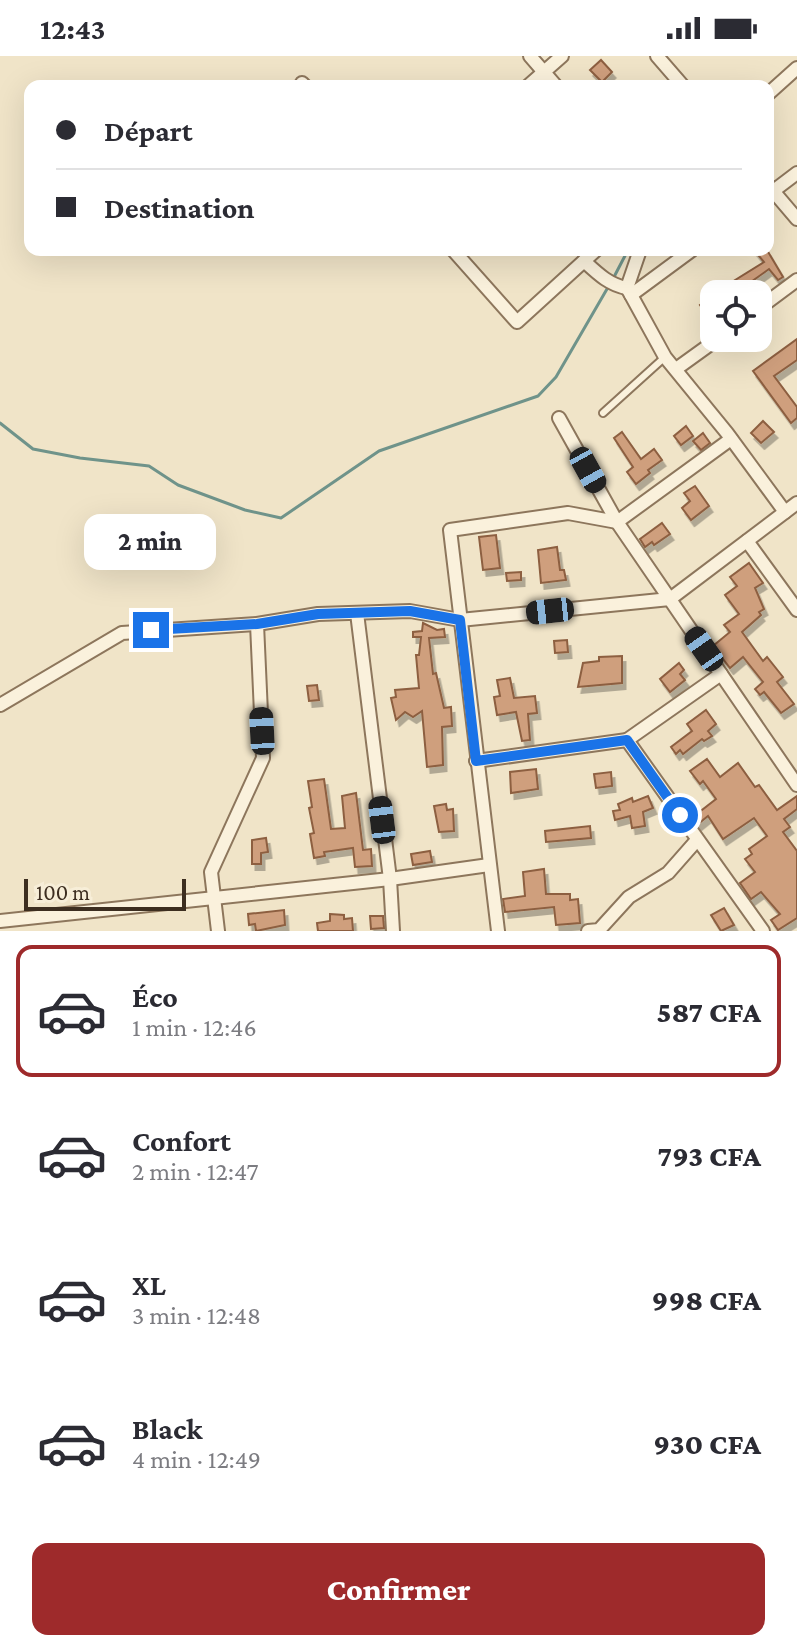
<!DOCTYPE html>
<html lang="fr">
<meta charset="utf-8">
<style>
body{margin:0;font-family:"Crimson Pro",serif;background:#f7f7f7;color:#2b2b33;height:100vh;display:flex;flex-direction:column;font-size:30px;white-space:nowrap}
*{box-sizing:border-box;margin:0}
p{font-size:26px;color:#7c7c81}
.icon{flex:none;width:44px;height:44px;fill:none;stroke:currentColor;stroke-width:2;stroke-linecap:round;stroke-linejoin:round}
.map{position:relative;height:875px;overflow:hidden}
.panel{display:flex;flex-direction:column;background:#fff;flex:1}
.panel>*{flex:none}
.guide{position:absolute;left:24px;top:24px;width:750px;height:176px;border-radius:16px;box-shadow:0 8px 32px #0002;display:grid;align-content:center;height:176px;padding:0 32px;background:#fff}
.fabs{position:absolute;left:700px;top:224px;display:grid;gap:16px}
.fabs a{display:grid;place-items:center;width:72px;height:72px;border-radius:16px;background:#fff;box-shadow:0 8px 32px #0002;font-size:40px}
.scale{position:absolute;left:24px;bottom:20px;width:162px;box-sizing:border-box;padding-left:8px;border:4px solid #3d2e20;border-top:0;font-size:22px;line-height:28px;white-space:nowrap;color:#3d2e20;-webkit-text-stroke:6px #f7eed8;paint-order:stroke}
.end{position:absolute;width:36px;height:36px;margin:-18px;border:10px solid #1a73e8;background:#fff;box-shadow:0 0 0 4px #fff}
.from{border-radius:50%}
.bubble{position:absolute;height:56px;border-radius:16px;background:#fff;box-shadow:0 8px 32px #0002;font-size:26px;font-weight:800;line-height:56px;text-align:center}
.car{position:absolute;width:24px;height:48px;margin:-24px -12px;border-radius:10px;box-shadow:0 0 6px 2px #0007;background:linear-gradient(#222 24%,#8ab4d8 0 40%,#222 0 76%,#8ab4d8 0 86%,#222 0)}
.guide b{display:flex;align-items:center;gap:28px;height:76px;font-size:30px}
.guide b+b{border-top:2px solid #e1e1e2}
.guide i{width:20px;height:20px;background:#2b2b33}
ul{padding:14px 0 0;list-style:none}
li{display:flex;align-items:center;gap:24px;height:132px;margin:0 16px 12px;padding:0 16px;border:4px solid transparent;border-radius:16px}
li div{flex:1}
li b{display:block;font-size:30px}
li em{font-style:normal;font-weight:800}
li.active{border-color:#9e2a2b}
li>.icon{width:72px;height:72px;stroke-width:1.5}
.cta{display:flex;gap:16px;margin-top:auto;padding:16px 32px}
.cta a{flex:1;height:92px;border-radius:16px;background:#9e2a2b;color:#fff;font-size:32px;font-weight:800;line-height:92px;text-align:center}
.status{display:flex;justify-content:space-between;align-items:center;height:56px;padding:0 40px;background:#fff;direction:ltr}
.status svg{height:22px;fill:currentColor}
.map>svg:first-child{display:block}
</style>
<div class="status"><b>12:43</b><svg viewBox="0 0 49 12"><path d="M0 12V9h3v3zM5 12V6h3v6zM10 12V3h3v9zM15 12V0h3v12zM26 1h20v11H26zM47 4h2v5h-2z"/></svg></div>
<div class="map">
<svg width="797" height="875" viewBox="0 0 797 875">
<defs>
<filter id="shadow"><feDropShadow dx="3.5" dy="6" stdDeviation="0" flood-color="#0004"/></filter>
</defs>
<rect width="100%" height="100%" fill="#f0e4c8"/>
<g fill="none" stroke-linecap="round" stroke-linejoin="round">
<g stroke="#6f938a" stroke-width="3">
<path d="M615,219l13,-25"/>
<path d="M0,367l33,26 47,9 69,8 29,19 67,25 36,8 98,-67 159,-55 18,-19 51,-88"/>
</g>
</g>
<g fill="#cf9f7d" stroke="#8d5f41" stroke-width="2" filter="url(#shadow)">
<path d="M601,4l11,12 -10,10 -12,-12z"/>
<path d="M754,194h13l16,27 -5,3 -9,-11 -18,13 4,5 -10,7h-4l-9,-12 32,-20z"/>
<path d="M714,239v30l-14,-20z"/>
<path d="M797,283v21l-23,16 23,31v11l-6,5 -38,-52z"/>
<path d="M763,365l11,11 -13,11 -10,-10z"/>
<path d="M686,370l7,10 -12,9 -7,-9z"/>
<path d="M622,376l19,27 13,-10 8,11 -14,10 2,3 -14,11 -9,-12 6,-5 -19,-29z"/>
<path d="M703,377l7,10 -9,7 -8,-9z"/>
<path d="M695,430l14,20 -18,14 -9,-12 8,-7 -6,-8z"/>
<path d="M662,467l8,11 -16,11 -2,-3 -7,5 -5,-8z"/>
<path d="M496,479l4,33 -17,2 -4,-33z"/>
<path d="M557,491l3,23h4l2,10 -25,3 -3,-33z"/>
<path d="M749,507l14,20 -8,5 9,21 -5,3 2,3 -19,17 21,29 4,-4 16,20 -6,5 17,22 -13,9 -17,-21 -4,3 -5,-6 8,-7 -20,-25 -13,11 -17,-22 17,-14 -6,-7 15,-11 -14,-19 12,-9 -7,-9z"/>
<path d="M521,516v8l-14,1 -1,-8z"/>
<path d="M423,567l14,7 7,-1 1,8 -16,1 4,36 3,-1 8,35 7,-1 1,19 -10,1 1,38 -16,2 -5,-56 -9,6 -8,-5 -9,8 -5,-22 5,-1 -1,-7 24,-2 -3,-33h3l2,-18h-8v-5l9,-1z"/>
<path d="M567,584l1,12 -13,1 -1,-12z"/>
<path d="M622,600v27l-44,4 5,-24 16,-2v-4z"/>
<path d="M679,607l5,7 -4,4 5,6 -15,12 -10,-13z"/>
<path d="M510,622l4,20 21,-2 2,17 -9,1 2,26 -8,1 -6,-29 -19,3 -3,-18 6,-1 -3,-16z"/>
<path d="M317,629l2,15 -10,1 -2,-15z"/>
<path d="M706,654l10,14 -8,7 4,5 -8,5 -2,-2 -19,15 -3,-4 -4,4 -5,-7 21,-16 -5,-7z"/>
<path d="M707,703l13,18 18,-14 17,24 4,-2 18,25 20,-14v13l-13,10 6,8 -7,5 14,19v67l-19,12 -7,-10 9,-6 -19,-22 -10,7 -11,-16 15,-11 -10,-13 7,-5 -3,-5 18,-13 -13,-18 -31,21 -15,-23 -10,8 -5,-7 23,-18 -13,-18 -3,3 -10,-13z"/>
<path d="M536,713l2,20 -27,4 -1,-21z"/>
<path d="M611,716l1,14 -16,2 -2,-14z"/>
<path d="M324,723l7,50 14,-1 -3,-32 14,-3 7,57 8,-1 1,17 -17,1 -2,-19 -29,4 1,4 -11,2 -4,-24 4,-1 -5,-25 3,-1 -4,-26z"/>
<path d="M648,740l5,12 -10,4 2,14 -13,2 -2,-12 -15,4 -2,-9 7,-1 -2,-6 14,-6 1,4z"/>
<path d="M446,748l1,6 6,-1 1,22 -15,1 -5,-26z"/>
<path d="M590,770l1,12 -45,4 -1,-11z"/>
<path d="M266,782l2,14 -7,1v11h-9v-24z"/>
<path d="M430,795l2,11 -19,3 -2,-11z"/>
<path d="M544,813l2,25h24v6l8,-1 2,24 -24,2 -2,-18 -49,5 -2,-13 22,-3 -2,-24z"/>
<path d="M724,852l10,17 -13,6 -10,-16z"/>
<path d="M284,854l1,15 -29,6 -1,-7 -6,1 -1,-11z"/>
<path d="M330,858l14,1v4l8,-1 1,13h-35l-1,-8 13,-2z"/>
<path d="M370,860h13l1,12 -13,1z"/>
</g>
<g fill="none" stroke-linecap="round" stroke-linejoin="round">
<g stroke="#8d765c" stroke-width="10">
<path id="service" d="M603,357l62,-56"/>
</g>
<g stroke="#8d765c" stroke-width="16">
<g id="minor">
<path d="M530,0l26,30"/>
<path d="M657,0l26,30"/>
<path d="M302,27l3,3"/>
<path d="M528,30l34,-30"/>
<path d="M768,38l29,-26"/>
<path d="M768,129l29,34"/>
<path d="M768,139l29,-22"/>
<path d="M453,194l64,72 79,-72"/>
<path d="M640,194l-13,38 4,7 34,62 62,76 58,79"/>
<path d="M584,205c13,12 25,24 43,27"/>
<path d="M631,239l61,-45"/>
<path d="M758,253l39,-29"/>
<path d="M676,313l43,-31"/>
<path d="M559,362l58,104 180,263"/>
<path d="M747,485l50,69"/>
<path d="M357,557l33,266 3,52"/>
<path d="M0,649l122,-72 135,-9 61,-10 92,-3 50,9 210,-21 127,-96"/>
<path d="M627,684l94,-66"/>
<path d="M476,705l151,-21 136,191"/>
<path d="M0,865l390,-42 99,-14"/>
<path d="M218,875l-7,-59 52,-114 -6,-134"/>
<path d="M498,875l-48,-401 118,-17 49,9 114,-83"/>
<path d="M588,875l11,-1 30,-33 39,-24 29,-33"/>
</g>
</g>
<use href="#service" stroke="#faf1dc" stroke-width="6"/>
<use href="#minor" stroke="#faf1dc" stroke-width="12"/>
</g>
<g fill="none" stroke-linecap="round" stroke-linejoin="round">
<path stroke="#1a73e8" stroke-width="10" d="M151,574l106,-6 61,-10 92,-3 50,9 16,141 151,-21 53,75"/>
</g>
</svg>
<div class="fabs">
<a><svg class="icon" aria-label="locate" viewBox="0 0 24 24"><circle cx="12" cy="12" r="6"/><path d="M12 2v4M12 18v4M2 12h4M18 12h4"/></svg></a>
</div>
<div class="scale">100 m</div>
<i class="end from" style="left:680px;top:759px"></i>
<i class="end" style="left:151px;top:574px"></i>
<div class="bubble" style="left:84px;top:458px;width:132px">2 min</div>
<i class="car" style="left:588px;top:414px;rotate:151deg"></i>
<i class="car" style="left:550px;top:555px;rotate:264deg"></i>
<i class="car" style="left:704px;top:593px;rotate:325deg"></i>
<i class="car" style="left:262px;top:675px;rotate:357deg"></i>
<i class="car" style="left:382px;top:764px;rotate:353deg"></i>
<div class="guide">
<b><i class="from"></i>Départ</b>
<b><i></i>Destination</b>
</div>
</div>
<section class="panel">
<ul>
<li class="active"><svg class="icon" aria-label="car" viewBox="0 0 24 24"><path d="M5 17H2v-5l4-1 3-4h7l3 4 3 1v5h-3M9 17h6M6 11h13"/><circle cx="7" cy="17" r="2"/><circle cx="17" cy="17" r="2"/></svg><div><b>Éco</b><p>1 min · 12:46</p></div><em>587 CFA</em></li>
<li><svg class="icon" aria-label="car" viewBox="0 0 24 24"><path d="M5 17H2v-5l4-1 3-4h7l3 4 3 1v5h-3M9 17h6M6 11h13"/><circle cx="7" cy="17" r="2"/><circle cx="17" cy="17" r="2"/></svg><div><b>Confort</b><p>2 min · 12:47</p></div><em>793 CFA</em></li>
<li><svg class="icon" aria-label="car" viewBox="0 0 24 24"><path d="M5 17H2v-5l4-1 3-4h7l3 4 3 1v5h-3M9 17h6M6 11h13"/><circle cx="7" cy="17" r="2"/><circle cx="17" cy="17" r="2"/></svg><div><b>XL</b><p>3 min · 12:48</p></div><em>998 CFA</em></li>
<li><svg class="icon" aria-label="car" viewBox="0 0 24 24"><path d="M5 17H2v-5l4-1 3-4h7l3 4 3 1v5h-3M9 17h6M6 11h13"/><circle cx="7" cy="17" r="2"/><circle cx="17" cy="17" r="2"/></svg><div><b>Black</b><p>4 min · 12:49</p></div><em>930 CFA</em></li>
</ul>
<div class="cta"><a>Confirmer</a></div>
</section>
